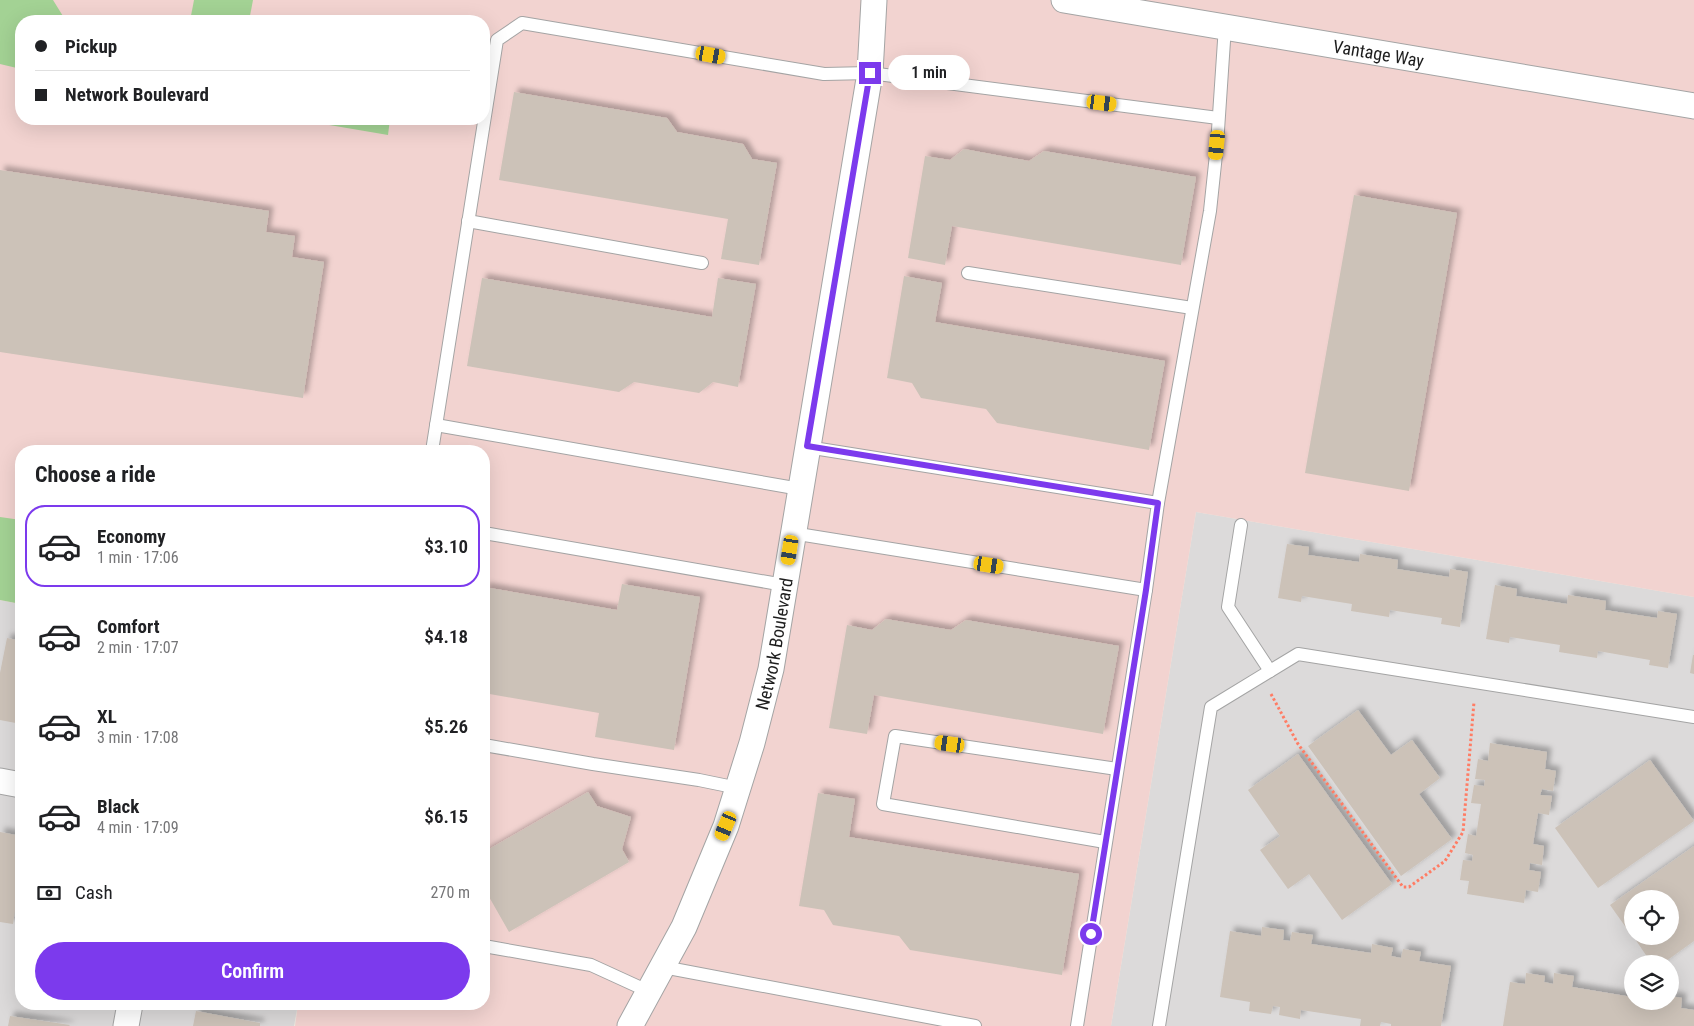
<!DOCTYPE html>
<meta charset="utf-8">
<style>
body{margin:0;font-family:"Roboto Condensed",sans-serif;background:#f2f2f2;color:#202124;height:100vh;display:flex;flex-direction:column;font-size:19px;white-space:nowrap}
*{box-sizing:border-box;margin:0}
p{font-size:16px;color:#757577}
.icon{flex:none;width:28px;height:28px;fill:none;stroke:currentColor;stroke-width:2;stroke-linecap:round;stroke-linejoin:round}
.map{position:relative;flex:1;overflow:hidden}
.drawer{position:absolute;left:15px;top:445px;width:475px;height:565px;display:flex;flex-direction:column;background:#fff;border-radius:20px;box-shadow:0 5px 20px #0002}
.drawer>*{flex:none}
.banner{position:absolute;left:15px;top:15px;width:475px;height:110px;border-radius:20px;box-shadow:0 5px 20px #0002;display:grid;align-content:center;height:110px;padding:0 20px;background:#fff}
.tools{position:absolute;left:1624px;top:890px;display:grid;gap:10px}
.tools a{display:grid;place-items:center;width:55px;height:55px;border-radius:50%;background:#fff;box-shadow:0 5px 20px #0002;font-size:25px}
.end{position:absolute;width:22px;height:22px;margin:-11px;border:6px solid #7c3aed;background:#fff;box-shadow:0 0 0 2px #fff}
.from{border-radius:50%}
.bubble{position:absolute;height:35px;border-radius:18px;background:#fff;box-shadow:0 5px 20px #0002;font-size:16px;font-weight:600;line-height:35px;text-align:center}
.car{position:absolute;width:15px;height:30px;margin:-15px -8px;border-radius:6px;box-shadow:0 0 4px 1px #0007;background:linear-gradient(#f5c518 24%,#345 0 40%,#f5c518 0 76%,#345 0 86%,#f5c518 0)}
.banner b{display:flex;align-items:center;gap:18px;height:48px;font-size:19px}
.banner b+b{border-top:1px solid #e0e0e0}
.banner i{width:12px;height:12px;background:#202124}
ul{padding:0;list-style:none}
li{display:flex;align-items:center;gap:15px;height:82px;margin:0 10px 8px;padding:0 10px;border:2px solid transparent;border-radius:20px}
li div{flex:1}
li b{display:block;font-size:19px}
li em{font-style:normal;font-weight:600}
li.selected{border-color:#7c3aed}
li>.icon{width:45px;height:45px;stroke-width:1.5}
h2{padding:0 20px;font-size:22px;line-height:60px}
.pay{display:flex;align-items:center;gap:12px;height:55px;padding:0 20px;font-size:19px}
.pay p{margin-inline-start:auto}
.cta{display:flex;gap:10px;margin-top:auto;padding:10px 20px}
.cta a{flex:1;height:58px;border-radius:30px;background:#7c3aed;color:#fff;font-size:20px;font-weight:600;line-height:58px;text-align:center}
.map>svg:first-child{display:block}
</style>
<div class="map">
<svg width="1694" height="1026" viewBox="0 0 1694 1026">
<defs>
<filter id="shadow"><feDropShadow dx="4.5" dy="-4.5" stdDeviation="2.5" flood-color="#0004"/></filter>
</defs>
<rect width="100%" height="100%" fill="#efece2"/>
<g fill="#dcdada" fill-rule="evenodd">
<path d="M1196,512l498,85v429h-583zM1632,899h38v37h-38zM1632,964h38v37h-38z"/>
<path d="M0,600l21,4v400h277l-4,22h-294z"/>
</g>
<path fill="#f2d3d0" fill-rule="evenodd" d="M0,0h1694v597l-498,-85 -85,514h-816l3,-22h186v-553h-463v153l-21,-4zM21,21h463v98h-463z"/>
<g fill="#a3d294">
<path d="M0,0h53l13,21h-45v48l-21,-5z"/>
<path d="M194,0h59l-4,21h-59z"/>
<path d="M294,119h96l-2,16z"/>
<path d="M0,517l21,3v84l-21,-4z"/>
</g>
<g fill="#ccc2b8" filter="url(#shadow)">
<path d="M514,92l153,26 10,14 66,12 9,15 25,4 -18,102 -38,-6 7,-40 -229,-39z"/>
<path d="M964,149l65,12 15,-10 152,26 -15,88 -229,-39 -7,39 -37,-7 17,-102 25,4z"/>
<path d="M0,170l269,41 -3,21 29,4 -3,21 32,5 -21,136 -303,-46z"/>
<path d="M1354,195l103,18 -48,278 -104,-18z"/>
<path d="M904,276l38,7 -7,39 230,39 -16,89 -152,-27 -11,-14 -65,-11 -9,-15 -25,-5z"/>
<path d="M482,278l230,39 6,-39 38,6 -18,103 -25,-5 -14,11 -65,-11 -15,10 -152,-26z"/>
<path d="M1287,544l22,3 -1,8 51,7 1,-8 38,6 -1,9 52,8 1,-8 18,3 -8,55 -19,-3 1,-6 -52,-8 -1,7 -38,-6 1,-7 -50,-8 -1,6 -23,-4z"/>
<path d="M622,584l78,13 -26,153 -79,-13 4,-24 -115,-20v-106l133,23z"/>
<path d="M1495,585l22,4 -1,7 51,8 1,-9 38,6 -1,9 52,8 1,-7 19,3 -9,54 -19,-3 1,-5 -52,-9 -1,7 -38,-6 1,-7 -50,-8 -1,6 -23,-4z"/>
<path d="M886,619l65,11 15,-10 153,26 -16,88 -229,-39 -7,39 -38,-6 18,-103 25,5z"/>
<path d="M7,638l14,3v83l-21,-4v-47z"/>
<path d="M1693,655h1v19l-4,-1z"/>
<path d="M1358,710l33,45 21,-15 28,38 -21,16 33,45 -51,37 -93,-130z"/>
<path d="M1490,743l57,9 -2,17 11,2 -3,20 -11,-2 -2,6 12,1 -3,19 -11,-2 -5,31 11,2 -2,19 -12,-2 -1,7 12,2 -3,20 -12,-2 -2,13 -57,-9 2,-13 -9,-1 3,-20 9,1 1,-6 -8,-2 3,-19 8,2 5,-32 -10,-1 3,-18 10,1 1,-6 -10,-1 3,-20 10,2z"/>
<path d="M1298,754l94,130 -50,36 -33,-46 -21,15 -28,-39 20,-14 -32,-46z"/>
<path d="M1650,760l44,61 -96,67 -43,-60z"/>
<path d="M588,792l9,14 34,11 -9,32 7,13 -120,70 -25,-44v-36z"/>
<path d="M818,793l37,6 -6,38 230,37 -17,101 -152,-25 -11,-14 -66,-11 -9,-15 -25,-4z"/>
<path d="M0,832l21,4v32l-8,56 -13,-2z"/>
<path d="M1694,846v95l-32,23h-10l-19,-28h37v-37h-38v37l-22,-31z"/>
<path d="M1262,927l22,3 -1,10 7,1 2,-9 21,3 -2,9 60,9 1,-9 21,4 -2,8 10,2 2,-9 18,3 -2,9 32,5 -10,60h-50v-2l-10,-2 -1,4h-20l1,-7 -60,-9 -1,9 -21,-4 1,-8 -7,-1 -2,8 -22,-3 1,-9 -30,-5 10,-66 31,5z"/>
<path d="M1526,973l19,3 -1,6 9,2 1,-11 20,3 -2,11 60,10v4h38v-5l12,2 -1,10 13,2v16h-191l7,-44 15,2z"/>
<path d="M235,1004h32l-1,6z"/>
<path d="M196,1011l64,12v3h-67z"/>
<path d="M10,1016l60,9 -1,1h-61z"/>
</g>
<g fill="none" stroke-linecap="round" stroke-linejoin="round">
<g stroke="#a4a4a4" stroke-width="14">
<g id="service">
<path d="M468,221l234,42"/>
<path d="M968,273l224,35"/>
<path d="M436,425l364,64"/>
<path d="M432,451l65,-411 25,-17 302,51 46,-1 348,45"/>
<path d="M1158,503l52,-292 7,-66 8,-119"/>
<path d="M1241,525l-13,82 42,64"/>
<path d="M484,533l300,52"/>
<path d="M792,533l354,57 12,-87 -351,-56"/>
<path d="M484,745l109,19 106,16 39,8"/>
<path d="M1105,842l-222,-38 12,-68 222,33"/>
<path d="M484,946l107,19 59,27"/>
<path d="M663,967l312,59"/>
<path d="M1077,1026l69,-436"/>
<path d="M1159,1026l52,-319 87,-53 396,63"/>
</g>
</g>
<g stroke="#a4a4a4" stroke-width="27">
<g id="minor">
<path id="s1" d="M1064,0l630,106"/>
<path d="M0,781l21,4"/>
<path d="M126,1026l4,-22"/>
<path id="s2" d="M630,1026l54,-99 42,-101 26,-83 19,-74 99,-596 4,-73"/>
</g>
</g>
<path stroke="#ff7c64" stroke-width="3" stroke-dasharray="2.5 2.5" stroke-linecap="butt" d="M1271,694l27,50 105,143h6l36,-26 18,-29 11,-130"/>
<use href="#service" stroke="#fff" stroke-width="12"/>
<use href="#minor" stroke="#fff" stroke-width="25"/>
</g>
<g fill="none" stroke-linecap="round" stroke-linejoin="round">
<path stroke="#7c3aed" stroke-width="6" d="M870,73l-63,373 351,57 -12,87 -55,344"/>
</g>
<g text-anchor="middle" dominant-baseline="central" stroke-width="4" stroke-linejoin="round" paint-order="stroke">
<g font-size="18" fill="#1d1d1d" stroke="#fff">
<text stroke="none"><textPath href="#s1" startOffset="319">Vantage Way</textPath></text>
<text stroke="none"><textPath href="#s2" startOffset="411">Network Boulevard</textPath></text>
</g>
</g>
</svg>
<div class="tools">
<a><svg class="icon" aria-label="locate" viewBox="0 0 24 24"><circle cx="12" cy="12" r="6"/><path d="M12 2v4M12 18v4M2 12h4M18 12h4"/></svg></a>
<a><svg class="icon" aria-label="layers" viewBox="0 0 24 24"><path d="M12 4l9 5-9 5-9-5zM3 14l9 5 9-5"/></svg></a>
</div>
<i class="end from" style="left:1091px;top:934px"></i>
<i class="end" style="left:870px;top:73px"></i>
<div class="bubble" style="left:888px;top:55px;width:82px">1 min</div>
<i class="car" style="left:711px;top:55px;rotate:100deg"></i>
<i class="car" style="left:1102px;top:103px;rotate:97deg"></i>
<i class="car" style="left:1217px;top:145px;rotate:186deg"></i>
<i class="car" style="left:790px;top:550px;rotate:189deg"></i>
<i class="car" style="left:989px;top:565px;rotate:99deg"></i>
<i class="car" style="left:950px;top:744px;rotate:278deg"></i>
<i class="car" style="left:726px;top:826px;rotate:203deg"></i>
<div class="banner">
<b><i class="from"></i>Pickup</b>
<b><i></i>Network Boulevard</b>
</div>
<section class="drawer">
<h2>Choose a ride</h2>
<ul>
<li class="selected"><svg class="icon" aria-label="car" viewBox="0 0 24 24"><path d="M5 17H2v-5l4-1 3-4h7l3 4 3 1v5h-3M9 17h6M6 11h13"/><circle cx="7" cy="17" r="2"/><circle cx="17" cy="17" r="2"/></svg><div><b>Economy</b><p>1 min · 17:06</p></div><em>$3.10</em></li>
<li><svg class="icon" aria-label="car" viewBox="0 0 24 24"><path d="M5 17H2v-5l4-1 3-4h7l3 4 3 1v5h-3M9 17h6M6 11h13"/><circle cx="7" cy="17" r="2"/><circle cx="17" cy="17" r="2"/></svg><div><b>Comfort</b><p>2 min · 17:07</p></div><em>$4.18</em></li>
<li><svg class="icon" aria-label="car" viewBox="0 0 24 24"><path d="M5 17H2v-5l4-1 3-4h7l3 4 3 1v5h-3M9 17h6M6 11h13"/><circle cx="7" cy="17" r="2"/><circle cx="17" cy="17" r="2"/></svg><div><b>XL</b><p>3 min · 17:08</p></div><em>$5.26</em></li>
<li><svg class="icon" aria-label="car" viewBox="0 0 24 24"><path d="M5 17H2v-5l4-1 3-4h7l3 4 3 1v5h-3M9 17h6M6 11h13"/><circle cx="7" cy="17" r="2"/><circle cx="17" cy="17" r="2"/></svg><div><b>Black</b><p>4 min · 17:09</p></div><em>$6.15</em></li>
</ul>
<div class="pay"><svg class="icon" aria-label="cash" viewBox="0 0 24 24"><path d="M3 7h18v10H3z"/><circle cx="12" cy="12" r="2"/></svg>Cash<p>270 m</p></div>
<div class="cta"><a>Confirm</a></div>
</section>
</div>
